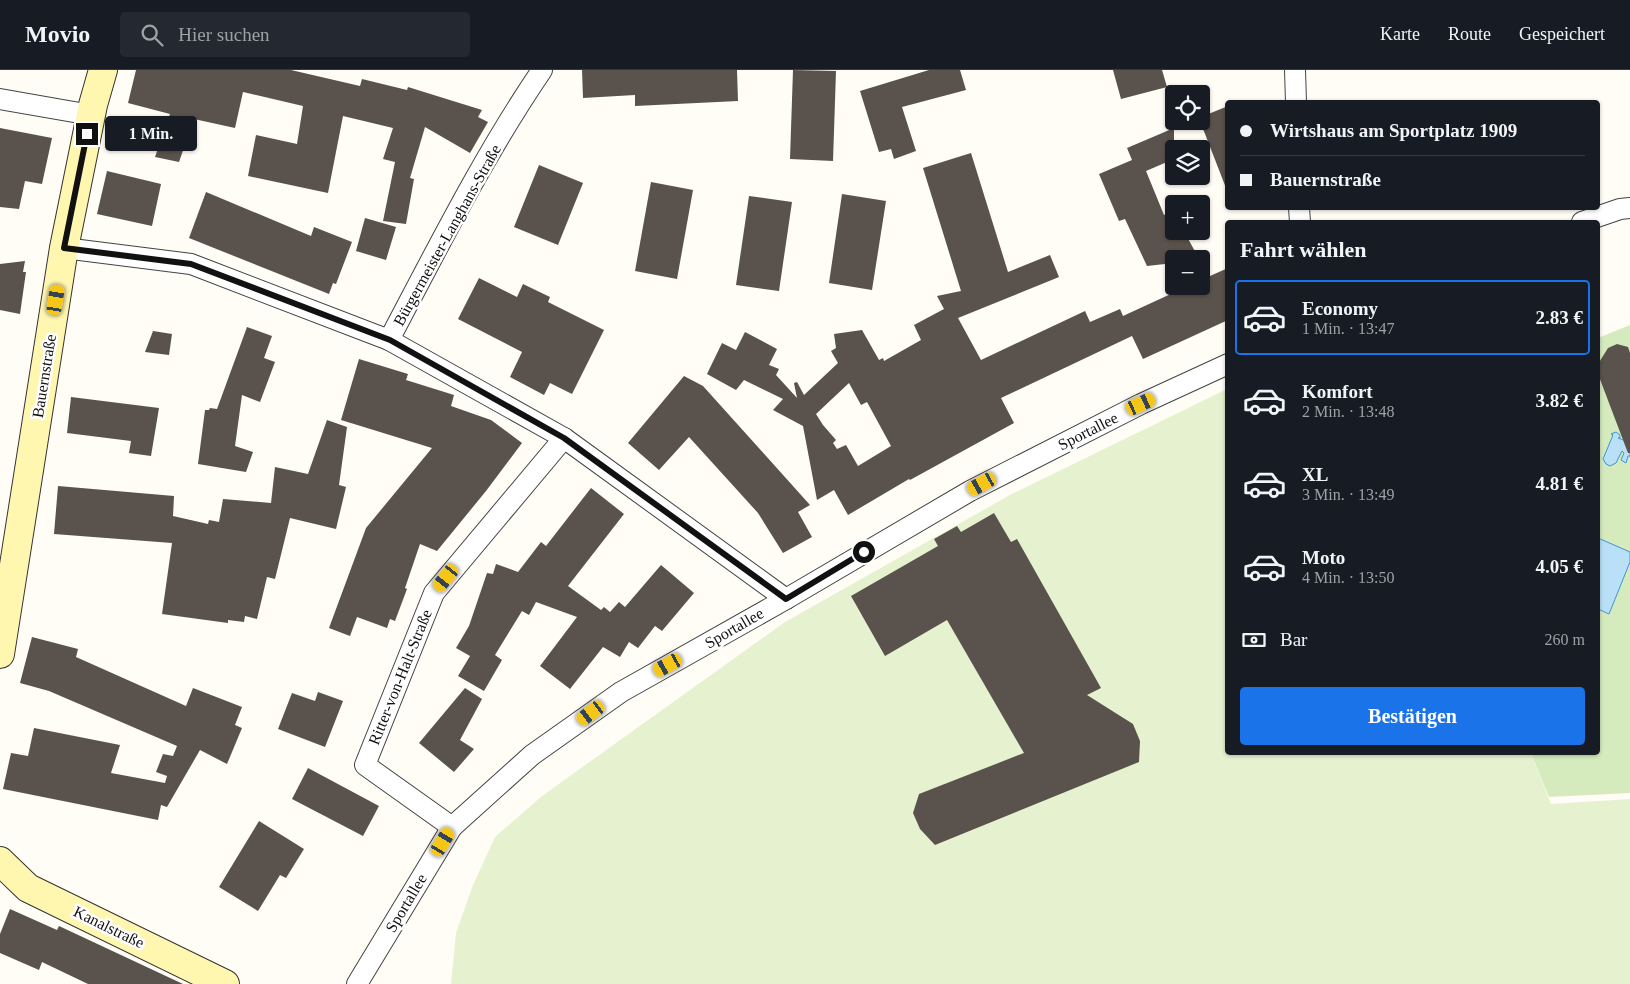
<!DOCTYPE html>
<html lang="de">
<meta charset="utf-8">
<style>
body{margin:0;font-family:Georgia,serif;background:#242831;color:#f1f3f6;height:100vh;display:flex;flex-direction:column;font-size:19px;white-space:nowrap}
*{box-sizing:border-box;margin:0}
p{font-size:16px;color:#9ea1a6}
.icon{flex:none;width:28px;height:28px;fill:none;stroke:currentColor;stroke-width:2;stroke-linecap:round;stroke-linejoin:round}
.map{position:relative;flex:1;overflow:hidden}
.details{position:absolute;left:1225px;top:150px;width:375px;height:535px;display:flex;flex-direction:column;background:#171b24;border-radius:5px;box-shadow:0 1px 4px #0004}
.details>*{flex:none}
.guide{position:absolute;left:1225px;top:30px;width:375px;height:110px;border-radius:5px;box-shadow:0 1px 4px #0004;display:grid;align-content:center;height:110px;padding:0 15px;background:#171b24}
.buttons{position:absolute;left:1165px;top:15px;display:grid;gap:10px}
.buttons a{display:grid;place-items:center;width:45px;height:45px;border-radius:5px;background:#171b24;box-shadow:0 1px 4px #0004;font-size:25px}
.end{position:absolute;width:22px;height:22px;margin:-11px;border:6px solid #111;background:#fff;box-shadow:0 0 0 2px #fff}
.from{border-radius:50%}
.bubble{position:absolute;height:35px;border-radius:5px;background:#171b24;box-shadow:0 1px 4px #0004;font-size:16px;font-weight:700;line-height:35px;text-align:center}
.car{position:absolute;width:15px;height:30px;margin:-15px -8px;border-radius:6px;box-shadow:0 0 4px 1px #0007;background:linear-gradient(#f5c518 24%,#345 0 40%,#f5c518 0 76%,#345 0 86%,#f5c518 0)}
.guide b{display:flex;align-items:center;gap:18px;height:48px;font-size:19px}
.guide b+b{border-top:1px solid #363941}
.guide i{width:12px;height:12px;background:#f1f3f6}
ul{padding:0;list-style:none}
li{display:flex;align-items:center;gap:15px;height:75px;margin:0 10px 8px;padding:0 5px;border:2px solid transparent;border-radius:5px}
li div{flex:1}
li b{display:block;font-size:19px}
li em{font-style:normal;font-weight:700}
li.current{border-color:#1a73e8}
li>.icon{width:45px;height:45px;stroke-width:1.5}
h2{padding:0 15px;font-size:22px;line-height:60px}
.pay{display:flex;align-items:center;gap:12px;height:55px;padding:0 15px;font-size:19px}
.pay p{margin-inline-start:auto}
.cta{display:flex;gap:10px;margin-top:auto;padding:10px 15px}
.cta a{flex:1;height:58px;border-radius:5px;background:#1a73e8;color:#fff;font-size:20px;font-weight:700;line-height:58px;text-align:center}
header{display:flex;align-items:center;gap:30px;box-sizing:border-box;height:70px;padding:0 25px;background:#171b24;border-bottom:1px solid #363941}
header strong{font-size:24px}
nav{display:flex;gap:28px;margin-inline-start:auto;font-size:18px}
.search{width:350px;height:45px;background:#242831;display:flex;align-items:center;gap:12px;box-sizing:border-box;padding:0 18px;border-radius:5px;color:#9ea1a6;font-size:19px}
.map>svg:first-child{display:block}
</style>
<header>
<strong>Movio</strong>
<div class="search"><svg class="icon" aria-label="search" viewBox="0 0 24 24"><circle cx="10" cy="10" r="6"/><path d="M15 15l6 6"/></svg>Hier suchen</div>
<nav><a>Karte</a><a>Route</a><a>Gespeichert</a></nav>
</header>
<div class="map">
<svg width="1630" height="914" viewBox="0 0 1630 914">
<rect width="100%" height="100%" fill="#fffdf5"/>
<path fill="#d5ebbd" d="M1630,255v468l-81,4 -18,-44 67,-1v-414z"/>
<path fill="#e6f2cf" d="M1227,319l1,363 303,1 20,51 79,-5v185h-1179l5,-51 17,-48 22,-48 47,-41 243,-174 225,-127z"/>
<g fill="#b9e0f7" stroke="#3f96cf">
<path d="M1616,362l4,3v3h-2l8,3 4,-3v18h-2l-2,7 -5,-3 3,-7 -2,-2 -6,12 -6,3 -4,-2 -3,-5 10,-24 -2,-1z"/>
<path d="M1598,468l32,14v10l-21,52 -11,-5z"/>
</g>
<g fill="#5a524d" fill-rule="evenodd">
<path d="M136,0h155l69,16 2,-7 45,11 1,-3 74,23 -4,7 10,5 -18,31 -45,-26 -15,51 4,1 -8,45 -23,-3 12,-59 -12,-3 10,-31 -50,-12 -15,77 -80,-17 8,-41 41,9 6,-38 -60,-14 -8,36 -41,-9 -15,43 -24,-5 15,-43 -42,-11z"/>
<path d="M582,0h155l1,31 -103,5v-11l-52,3z"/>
<path d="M793,0l43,1 -3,90 -43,-2z"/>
<path d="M929,0h31l6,20 -64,17 14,44 -22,8 -3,-10 -12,3 -19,-61z"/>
<path d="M1113,0h49l5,17 -46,12z"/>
<path d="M1228,36v82h-2l-26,-67h1v-4z"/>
<path d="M0,58l52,10 -10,46 -17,-3 -6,28 -19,-2z"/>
<path d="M1174,58v31l-28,12 18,44 10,-4v20h10l15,28h-25v4l-27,3 -22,-47 -6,2 -20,-47 33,-14 -5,-12z"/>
<path d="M971,83l37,119 42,-17 9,22 -101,41 23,42 104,-49 5,11 30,-13 3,7 65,-30h13v-6l27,-12v52l-85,39 -11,-23 -131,62 13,25 -104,57 -1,-1 -61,36 -14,-25 -17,10 -14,-74 -30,-16 10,-11 -39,-19 -8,10 -29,-16 15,-31 14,7 9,-18 32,17 -8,16 10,4 -3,6 21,23 -3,-15 3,-1 7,13 34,-32 -7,-12 5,-3 -2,-14 28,-4 17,30 4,-2 1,3 37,-21 -7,-15 30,-16 -7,-13 24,-5 -38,-123zM849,313l12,22 6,-3 24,44 -33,20 -12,-21 -9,4 -4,-6 3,-3 -13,-15 -7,-11z"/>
<path d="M539,95l44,18 -25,62 -44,-18z"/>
<path d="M107,101l54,13 -9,42 -55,-12z"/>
<path d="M651,112l42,8 -16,89 -42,-8z"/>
<path d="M206,122l105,44 3,-9 38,15 -16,42 -3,-1 -4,11 -140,-56z"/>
<path d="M842,124l44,7 -14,89 -43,-7z"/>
<path d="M749,126l43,6 -13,89 -43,-6z"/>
<path d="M365,148l31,9 -10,33 -30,-9z"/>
<path d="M25,191l-2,11h3l-6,42 -20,-4v-46z"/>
<path d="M479,208l38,19 6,-13 27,13 -2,5 56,28 -32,64 -22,-11 -6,12 -34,-18 12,-25 -64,-33z"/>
<path d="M247,257l25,9 -8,22 11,4 -15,40 -18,-7 -7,51 18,6 -7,20 -48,-8 7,-54h4l1,-2 7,1z"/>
<path d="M153,261l19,3 -3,21 -24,-3z"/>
<path d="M1617,274l11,3 2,6v100h-2l-30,-79v-10l10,-16z"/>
<path d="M359,289l49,15 -2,6 48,15 -3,11 40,14 31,23 -36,48 -49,60 -17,-7 -15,44 2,1 -12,32 -5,-2 -3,9 -30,-11 -7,19 -21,-8 37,-100 66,-80 -91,-28z"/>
<path d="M684,306l19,10 107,119 -12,7 14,25 -29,16 -25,-40 -69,-76 -30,33 -31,-27z"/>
<path d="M71,327l88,11 -8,48 -22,-3 2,-12 -64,-8z"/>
<path d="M327,350l20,7 -8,58 7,2 -10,42 -46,-11 -15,61 -8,-2 -10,42 -12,-3 -1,6 -16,-2v3l-66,-9 10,-71 -118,-9 4,-48 116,10 -1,20 35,8 1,-4 10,2 4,-23 48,4 4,-36 33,7z"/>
<path d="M591,418l33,26 -56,72 33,24 3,-3 6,5 9,-10 6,5 36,-42 33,28 -32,38 -7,-5 -17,22 -9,-6 -9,15 -17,-10 -33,42 -30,-23 37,-49 -41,-15 -7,13 -7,-4 -27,44 7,5 -18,31 -26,-15 12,-20 -14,-8 13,-22 18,-53 6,1 3,-10 22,8 23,-30 5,4z"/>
<path d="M994,443l17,29 6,-3 84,149 -14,7 46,29 7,17 -1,21 -204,83 -15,-16 -7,-16 6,-19 105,-41 -77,-133 -62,36 -34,-60 87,-50 -4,-7 23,-13 4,6z"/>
<path d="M32,567l46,12 -2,8 110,49 7,-18 49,19 -7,18 7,3 -15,36 -27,-14 -33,57 -6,-2 -3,15 -155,-31 8,-36 17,3 6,-28 86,17 -9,28 54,10 2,-7 -11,-4 7,-18 10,2 4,-10 -128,-55 -29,-8z"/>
<path d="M465,618l17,11 -22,41 14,9 -20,23 -35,-29z"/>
<path d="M318,622l25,9 -18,46 -47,-18 14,-36 23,8z"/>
<path d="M308,698l71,38 -16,30 -71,-37z"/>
<path d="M259,751l45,28 -18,29 -6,-3 -22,36 -39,-24z"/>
<path d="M10,839l47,21 2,-4 124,58h-95l-46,-22 -3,8 -39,-17v-19z"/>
</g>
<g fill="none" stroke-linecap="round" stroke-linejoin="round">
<g stroke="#444" stroke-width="22">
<g id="street">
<path d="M1295,0l1,32"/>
<path d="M0,29l91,16"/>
<path d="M1299,138l1,14"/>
<path d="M1582,152l38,-13 10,-1"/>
<path d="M64,178l127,16 198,76c48,-91 95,-185 153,-270"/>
<path d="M389,270l175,98 222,161"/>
<path d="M452,757l-87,-62 69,-172 130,-155"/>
<path d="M357,914l95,-157 80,-72 89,-63 165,-93 184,-108 171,-87 87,-40"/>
</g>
</g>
<g stroke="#333" stroke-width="30">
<g id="secondary">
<path d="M0,584l64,-406 29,-143 10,-35"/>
<path d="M0,791l28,27 197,96"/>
</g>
</g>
<use href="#street" stroke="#fff" stroke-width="20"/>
<use href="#secondary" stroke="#fff6b0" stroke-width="28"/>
</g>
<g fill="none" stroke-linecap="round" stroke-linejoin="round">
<path stroke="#111" stroke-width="6" d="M87,64l-23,114 127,16 199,76 174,98 222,161 78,-47"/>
</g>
<g text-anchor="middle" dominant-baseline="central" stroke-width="5" stroke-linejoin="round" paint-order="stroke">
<g font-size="16" fill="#111" stroke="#fff">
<text transform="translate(447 165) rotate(-61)">Bürgermeister-Langhans-Straße</text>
<text transform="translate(44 306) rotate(-81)">Bauernstraße</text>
<text transform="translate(1088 361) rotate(-27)">Sportallee</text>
<text transform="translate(734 558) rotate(-30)">Sportallee</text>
<text transform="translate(400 607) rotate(-68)">Ritter-von-Halt-Straße</text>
<text transform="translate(406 833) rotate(-59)">Sportallee</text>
<text transform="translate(109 857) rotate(26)">Kanalstraße</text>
</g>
</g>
</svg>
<div class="buttons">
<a><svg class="icon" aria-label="locate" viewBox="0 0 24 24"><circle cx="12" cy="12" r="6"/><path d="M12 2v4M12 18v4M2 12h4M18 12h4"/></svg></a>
<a><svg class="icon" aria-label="layers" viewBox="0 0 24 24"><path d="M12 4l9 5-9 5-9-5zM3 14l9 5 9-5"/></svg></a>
<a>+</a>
<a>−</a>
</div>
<i class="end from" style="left:864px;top:482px"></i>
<i class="end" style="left:87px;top:64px"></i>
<div class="bubble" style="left:105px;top:46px;width:92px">1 Min.</div>
<i class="car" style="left:56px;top:230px;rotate:9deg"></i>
<i class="car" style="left:1141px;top:334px;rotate:65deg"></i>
<i class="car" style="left:982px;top:414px;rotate:241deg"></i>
<i class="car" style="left:446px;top:508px;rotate:219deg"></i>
<i class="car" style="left:668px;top:595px;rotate:241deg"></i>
<i class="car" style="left:591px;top:643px;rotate:234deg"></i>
<i class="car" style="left:443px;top:772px;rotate:31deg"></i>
<div class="guide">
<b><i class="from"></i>Wirtshaus am Sportplatz 1909</b>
<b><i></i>Bauernstraße</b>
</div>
<section class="details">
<h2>Fahrt wählen</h2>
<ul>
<li class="current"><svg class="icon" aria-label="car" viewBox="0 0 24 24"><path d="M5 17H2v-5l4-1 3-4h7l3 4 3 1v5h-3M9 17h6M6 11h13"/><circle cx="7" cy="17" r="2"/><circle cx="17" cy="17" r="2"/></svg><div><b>Economy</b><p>1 Min. · 13:47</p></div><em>2.83 €</em></li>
<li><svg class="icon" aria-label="car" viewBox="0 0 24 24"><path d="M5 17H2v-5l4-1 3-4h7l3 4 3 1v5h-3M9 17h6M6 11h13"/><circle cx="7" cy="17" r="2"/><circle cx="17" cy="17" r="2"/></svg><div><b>Komfort</b><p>2 Min. · 13:48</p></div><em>3.82 €</em></li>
<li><svg class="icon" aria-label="car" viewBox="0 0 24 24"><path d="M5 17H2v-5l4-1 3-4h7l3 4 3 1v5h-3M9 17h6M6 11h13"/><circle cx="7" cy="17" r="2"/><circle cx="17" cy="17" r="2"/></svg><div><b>XL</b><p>3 Min. · 13:49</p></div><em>4.81 €</em></li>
<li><svg class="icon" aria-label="car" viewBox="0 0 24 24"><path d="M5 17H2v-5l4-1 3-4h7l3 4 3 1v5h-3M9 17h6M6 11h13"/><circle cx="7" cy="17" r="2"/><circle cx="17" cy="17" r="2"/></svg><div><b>Moto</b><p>4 Min. · 13:50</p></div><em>4.05 €</em></li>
</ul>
<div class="pay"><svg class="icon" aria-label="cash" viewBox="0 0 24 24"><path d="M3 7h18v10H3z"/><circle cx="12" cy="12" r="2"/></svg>Bar<p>260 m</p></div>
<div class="cta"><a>Bestätigen</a></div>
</section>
</div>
